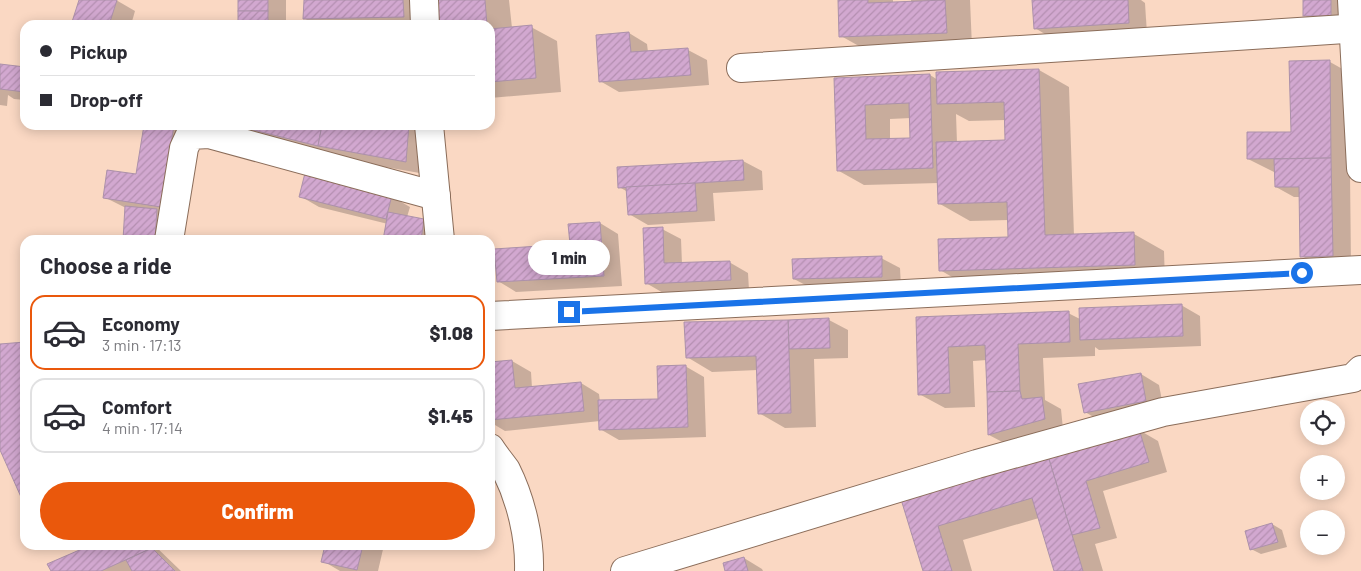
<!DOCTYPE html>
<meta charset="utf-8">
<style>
body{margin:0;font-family:Barlow,sans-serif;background:#f7f7f7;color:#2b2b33;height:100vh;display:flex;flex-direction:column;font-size:19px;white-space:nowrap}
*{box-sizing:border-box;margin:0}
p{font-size:16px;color:#7c7c81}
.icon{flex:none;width:28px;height:28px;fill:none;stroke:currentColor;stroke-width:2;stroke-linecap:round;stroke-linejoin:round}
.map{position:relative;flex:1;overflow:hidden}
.side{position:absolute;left:20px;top:235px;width:475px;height:315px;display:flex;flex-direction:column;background:#fff;border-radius:15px;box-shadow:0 2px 12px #0003}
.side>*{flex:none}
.guide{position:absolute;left:20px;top:20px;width:475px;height:110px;border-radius:15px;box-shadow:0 2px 12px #0003;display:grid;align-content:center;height:110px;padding:0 20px;background:#fff}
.fabs{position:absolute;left:1300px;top:400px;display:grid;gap:10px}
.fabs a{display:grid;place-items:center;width:45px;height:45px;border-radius:50%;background:#fff;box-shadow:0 2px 12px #0003;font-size:25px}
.end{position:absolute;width:22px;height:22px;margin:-11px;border:6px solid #1a73e8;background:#fff;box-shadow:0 0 0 2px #fff}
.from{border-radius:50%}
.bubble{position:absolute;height:35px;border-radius:18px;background:#fff;box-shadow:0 2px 12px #0003;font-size:16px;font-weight:800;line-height:35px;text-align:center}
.guide b{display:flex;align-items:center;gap:18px;height:48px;font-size:19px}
.guide b+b{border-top:1px solid #e1e1e2}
.guide i{width:12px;height:12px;background:#2b2b33}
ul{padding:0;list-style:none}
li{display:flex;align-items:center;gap:15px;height:75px;margin:0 10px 8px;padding:0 10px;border:2px solid #e1e1e2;border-radius:15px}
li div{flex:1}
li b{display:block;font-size:19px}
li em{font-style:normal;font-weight:800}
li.active{border-color:#ea580c}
li>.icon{width:45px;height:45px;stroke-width:1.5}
h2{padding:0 20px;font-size:22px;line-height:60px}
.action{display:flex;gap:10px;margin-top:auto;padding:10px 20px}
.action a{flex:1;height:58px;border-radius:30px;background:#ea580c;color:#fff;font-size:20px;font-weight:800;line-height:58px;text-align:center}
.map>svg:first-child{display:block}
</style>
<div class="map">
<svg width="1361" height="571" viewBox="0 0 1361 571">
<defs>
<pattern id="building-hatch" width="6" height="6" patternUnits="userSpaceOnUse" patternTransform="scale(1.25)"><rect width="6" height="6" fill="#d2a8d0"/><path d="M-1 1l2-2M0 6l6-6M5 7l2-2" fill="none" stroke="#b48fb1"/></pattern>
</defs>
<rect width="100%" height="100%" fill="#fad8c3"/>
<g fill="#0003" fill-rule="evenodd">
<path d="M80,0h36l19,11 -4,14h-59z"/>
<rect x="239" y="0" width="47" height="25"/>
<path d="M305,0h122l2,25h-114l-11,-7z"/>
<path d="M435,0h74l3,28 19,-1 26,14 4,51 -71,6v-73h-52z"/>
<path d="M839,0h54v3h18v-3h59l2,47 -106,3 -25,-14z"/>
<path d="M1033,0h108l4,3 2,31 -94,5 -18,-11z"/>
<path d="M1304,0h45v25l-26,1 -19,-11z"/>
<path d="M629,33l18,11 1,8 40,-2 19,10 2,25 -90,7 -19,-11z"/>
<path d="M1330,62l25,14 -5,96 1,94 -31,1 -18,-11 -1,-59h-7l-18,-10v-14l-28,-14 44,-26z"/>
<path d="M0,65l25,3v32l-11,-1 -6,-4 -1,11 -7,-1z"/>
<path d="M1039,70l30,17 5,149 60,-2 30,17 1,31 -194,6 -31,-18 70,-32 -1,-18 -39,1 -30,-17 -1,-21 -75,2 -25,-14 -3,-92 94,-4 8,5 -1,-7zM956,114l13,7 37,-1v21l-49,2zM911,118l1,21h-22v-20z"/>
<path d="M145,125h49l-20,115h-50l2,-32 -22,-11 33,-21z"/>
<path d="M224,125h211l-4,50 -86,-15z"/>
<path d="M743,161l19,10 1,19 -50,3 2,28 -67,4 -19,-11 -1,-22 -9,-5 -1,-18z"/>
<path d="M300,196h91l19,11 -3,10 17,3 18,11 -1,9h-56l3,-16 -69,-17z"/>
<path d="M600,223l18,11 4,52 -106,6 -18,-11 73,-36z"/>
<path d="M662,229l19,10 1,25 47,-2 19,11 1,17 -84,4 -19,-11z"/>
<path d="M881,258l19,10 1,19 -88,2 -19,-10z"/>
<path d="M1181,305l19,11 1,30 -102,4 -4,-3v9l-52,2 2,42 16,9 2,20 -55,16 -19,-10 -2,-75 -14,1 2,46 -30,1 -26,-14 -2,-76 151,-5 12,6z"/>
<path d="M829,320l19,10v28l-34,1 2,68 -31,1 -26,-15 -1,-43 -46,2 -25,-15 -1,-33z"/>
<path d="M512,361l19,11 1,16 49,-5 18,11 1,8 59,-2 26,-34 19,11 2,60 -87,3 -19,-11v-8l-95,10 -15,-9v-59z"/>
<path d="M1141,374l18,11 5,26 -60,12 -19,-11z"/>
<path d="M1139,430l19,11 9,31 -64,19 14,47 -22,6 8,27h-48l-16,-53 -76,22 9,31h-48l-22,-74z"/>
<path d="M1272,524l10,6 5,17 -26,7 -10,-5z"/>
<path d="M89,545h65l27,26h-129l37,-24z"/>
<path d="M327,545h57l-6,26h-38l-17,-10z"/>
<path d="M744,558l18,11 1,2h-37z"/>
</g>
<g fill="url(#building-hatch)" stroke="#ac91aa" fill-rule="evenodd">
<path d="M79,0h38l-8,25h-38z"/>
<rect x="238" y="0" width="30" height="11"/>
<path d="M304,0h99l1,17 -101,2z"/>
<path d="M434,0h51l2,25h-51z"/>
<path d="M838,0h30v3l77,-3 2,33 -108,4z"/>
<path d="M1032,0h96l1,23 -95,6z"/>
<rect x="1303" y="0" width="28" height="16"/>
<rect x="238" y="11" width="30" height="14"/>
<path d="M532,25l4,53 -46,4v-53z"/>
<path d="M629,32l2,20 57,-4 3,27 -92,7 -3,-47z"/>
<path d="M1330,60l1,98 -84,1v-27h44l-2,-71z"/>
<path d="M0,64l25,3v25l-25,-3z"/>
<path d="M1039,69l6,166 89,-3 1,33 -196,6 -1,-32 70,-2 -1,-35 -69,2 -2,-62 69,-2 -1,-38 -67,2 -1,-32z"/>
<path d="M930,74l3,94 -96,3 -3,-93zM909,103l1,35 -44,1 -1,-34z"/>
<path d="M144,125h30l-13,82 -58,-9 4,-28 29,4z"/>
<path d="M231,125h27l-1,6z"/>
<path d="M258,125h64l-4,21 -61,-15z"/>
<path d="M322,125h87l-3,37 -88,-16z"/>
<path d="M1331,158l2,98 -33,1 -1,-70h-24l-1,-28z"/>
<path d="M743,160l1,20 -126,8 -1,-21z"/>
<path d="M305,173l87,22 -6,24 -87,-22z"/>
<path d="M695,183l2,28 -69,4 -2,-28z"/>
<path d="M125,206l32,3 -2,31h-32z"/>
<path d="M388,212l36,7 -3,21h-38z"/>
<path d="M600,222l4,54 -107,6 -3,-33 76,-5 -2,-20z"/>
<path d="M663,227l1,36 66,-2 1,19 -86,4 -2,-56z"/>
<path d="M882,256v21l-89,2 -1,-20z"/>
<path d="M1182,304l1,32 -103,4 -1,-32z"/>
<path d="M1069,311l1,31 -52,2 2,47 -33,1 -2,-47 -37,2 2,46 -32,2 -2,-78z"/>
<path d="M829,318l1,30 -41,1 -1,-29z"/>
<path d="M788,320l3,93 -33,1 -2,-58 -70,2 -2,-36z"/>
<path d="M25,342v49h-2l2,5v110l-25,-56v-106z"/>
<path d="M512,360l3,28 66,-6 3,29 -94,9v-58z"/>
<path d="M686,365l2,62 -89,3 -1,-30 60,-1 -1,-33z"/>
<path d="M1141,373l5,28 -62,12 -6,-29z"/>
<path d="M1020,391l2,8 20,-2 3,22 -57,16 -1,-43z"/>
<path d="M1139,429l10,33 -63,19 14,47 -28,7 -24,-79z"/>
<path d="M1048,456l35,115h-29l-22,-73 -94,28 14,45h-29l-23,-75z"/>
<path d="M1272,523l6,19 -28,8 -5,-19z"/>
<path d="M91,545h58l3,3 -51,23h-50l-4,-7z"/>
<path d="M325,545h38l-6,25 -36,-8z"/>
<path d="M152,548l23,23h-43l-6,-11z"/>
<path d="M744,557l4,14h-23l-2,-8z"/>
</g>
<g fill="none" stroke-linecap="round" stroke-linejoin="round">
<g stroke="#8b6d5a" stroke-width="30">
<g id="minor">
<path d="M424,0l1,25"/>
<path d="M1352,0l9,168"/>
<path d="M741,68l620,-40"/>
<path d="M429,125l11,115"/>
<path d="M169,240l15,-92 6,-13 19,-1 227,62"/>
<path d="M490,316l871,-46"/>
<path d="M490,448c5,8 11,15 16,22 15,30 24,68 23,101"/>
<path d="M625,571l352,-107 186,-52 190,-34 8,-8"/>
</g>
</g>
<use href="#minor" stroke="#fff" stroke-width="28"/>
</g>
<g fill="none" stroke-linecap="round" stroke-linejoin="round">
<path stroke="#1a73e8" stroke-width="6" d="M569,312l733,-39"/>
</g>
</svg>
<div class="fabs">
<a><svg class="icon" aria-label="locate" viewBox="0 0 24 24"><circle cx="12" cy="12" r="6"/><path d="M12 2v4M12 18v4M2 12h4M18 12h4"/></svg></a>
<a>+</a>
<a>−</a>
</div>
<i class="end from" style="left:1302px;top:273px"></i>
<i class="end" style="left:569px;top:312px"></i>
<div class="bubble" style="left:528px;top:240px;width:82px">1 min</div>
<div class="guide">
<b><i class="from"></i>Pickup</b>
<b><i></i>Drop-off</b>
</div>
<section class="side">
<h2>Choose a ride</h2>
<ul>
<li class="active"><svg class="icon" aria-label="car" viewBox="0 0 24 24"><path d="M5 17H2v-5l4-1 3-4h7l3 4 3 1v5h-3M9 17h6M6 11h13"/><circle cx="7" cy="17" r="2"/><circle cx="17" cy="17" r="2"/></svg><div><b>Economy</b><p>3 min · 17:13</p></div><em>$1.08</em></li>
<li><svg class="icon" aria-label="car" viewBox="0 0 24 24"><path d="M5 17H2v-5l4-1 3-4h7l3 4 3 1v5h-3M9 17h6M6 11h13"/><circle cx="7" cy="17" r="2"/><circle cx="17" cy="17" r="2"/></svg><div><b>Comfort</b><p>4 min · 17:14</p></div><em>$1.45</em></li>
</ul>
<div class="action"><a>Confirm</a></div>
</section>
</div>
